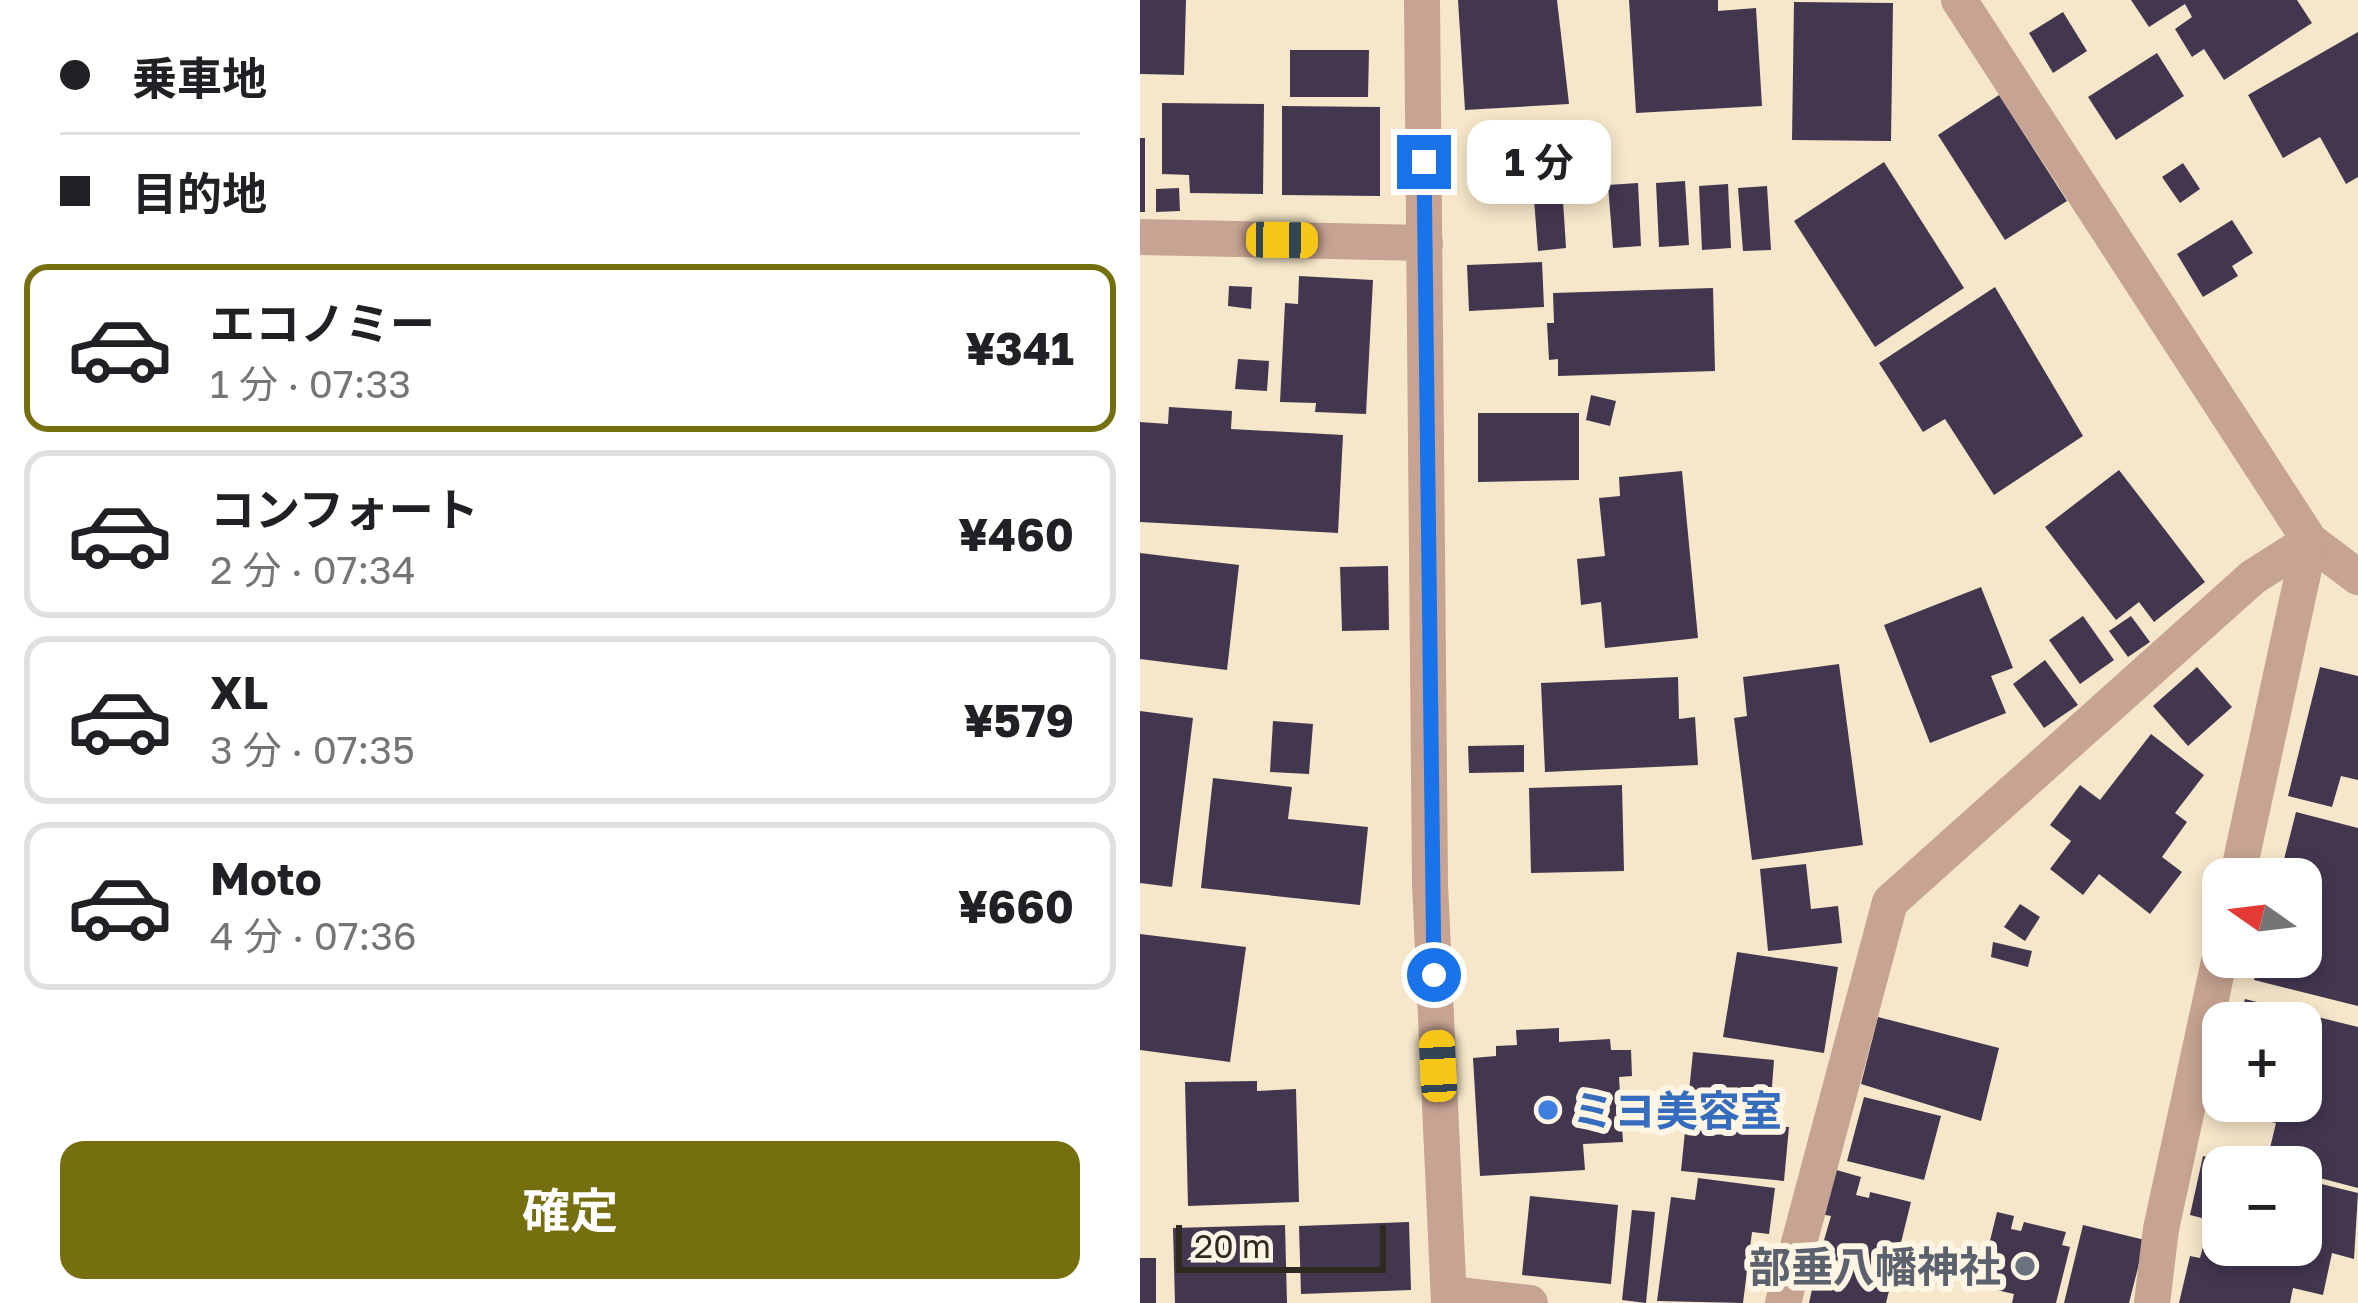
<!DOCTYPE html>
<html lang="ja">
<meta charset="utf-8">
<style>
body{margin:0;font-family:"Golos Text","Noto Sans JP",sans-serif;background:#f6f6f6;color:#202124;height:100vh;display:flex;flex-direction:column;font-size:45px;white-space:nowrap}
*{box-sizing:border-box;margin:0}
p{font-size:39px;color:#757577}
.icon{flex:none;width:66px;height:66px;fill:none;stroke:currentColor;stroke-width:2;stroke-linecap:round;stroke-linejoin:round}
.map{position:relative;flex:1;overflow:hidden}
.sheet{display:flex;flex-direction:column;background:#fff;width:1140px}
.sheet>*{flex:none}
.banner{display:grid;align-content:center;height:264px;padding:0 60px;background:#fff}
.needle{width:78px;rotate:284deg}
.tools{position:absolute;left:1062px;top:858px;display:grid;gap:24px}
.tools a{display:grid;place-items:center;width:120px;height:120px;border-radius:24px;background:#fff;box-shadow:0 6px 18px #0003;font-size:60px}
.scale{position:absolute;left:36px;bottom:30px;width:210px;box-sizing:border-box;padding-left:12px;border:6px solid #2f2a1f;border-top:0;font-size:33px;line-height:42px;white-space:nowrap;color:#2f2a1f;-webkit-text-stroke:9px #fef5e4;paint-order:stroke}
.end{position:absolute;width:54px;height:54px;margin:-27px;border:15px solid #1a73e8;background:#fff;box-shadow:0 0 0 6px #fff}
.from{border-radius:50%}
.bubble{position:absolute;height:84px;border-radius:24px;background:#fff;box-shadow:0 6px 18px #0003;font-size:39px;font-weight:700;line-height:84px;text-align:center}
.car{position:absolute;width:36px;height:72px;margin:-36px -18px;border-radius:15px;box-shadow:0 0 9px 3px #0007;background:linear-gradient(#f5c518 24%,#345 0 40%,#f5c518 0 76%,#345 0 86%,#f5c518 0)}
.banner b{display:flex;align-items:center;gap:42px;height:114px;font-size:45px}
.banner b+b{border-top:3px solid #e0e0e0}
.banner i{width:30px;height:30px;background:#202124}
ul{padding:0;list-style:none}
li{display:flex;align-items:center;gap:36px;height:168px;margin:0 24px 18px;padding:0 36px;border:6px solid #e0e0e0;border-radius:24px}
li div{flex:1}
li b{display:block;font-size:45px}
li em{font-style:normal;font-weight:700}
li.active{border-color:#756f0f}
li>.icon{width:108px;height:108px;stroke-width:1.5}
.button{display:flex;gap:24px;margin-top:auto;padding:24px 60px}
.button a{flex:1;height:138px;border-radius:24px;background:#756f0f;color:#fff;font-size:48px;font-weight:700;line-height:138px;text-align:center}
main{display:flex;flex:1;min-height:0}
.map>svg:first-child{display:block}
</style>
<main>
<section class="sheet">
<div class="banner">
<b><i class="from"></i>乗車地</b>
<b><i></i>目的地</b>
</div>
<ul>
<li class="active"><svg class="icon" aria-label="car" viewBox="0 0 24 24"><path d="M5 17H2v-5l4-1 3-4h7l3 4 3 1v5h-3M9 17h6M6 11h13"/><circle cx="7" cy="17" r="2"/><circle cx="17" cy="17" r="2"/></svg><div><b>エコノミー</b><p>1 分 · 07:33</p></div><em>¥341</em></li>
<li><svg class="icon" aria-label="car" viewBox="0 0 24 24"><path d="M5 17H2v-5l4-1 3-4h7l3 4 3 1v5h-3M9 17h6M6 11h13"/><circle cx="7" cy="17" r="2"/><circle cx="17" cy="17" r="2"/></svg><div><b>コンフォート</b><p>2 分 · 07:34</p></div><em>¥460</em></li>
<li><svg class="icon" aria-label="car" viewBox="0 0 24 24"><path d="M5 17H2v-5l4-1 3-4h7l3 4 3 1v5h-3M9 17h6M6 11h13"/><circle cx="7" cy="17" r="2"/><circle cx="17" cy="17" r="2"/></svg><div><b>XL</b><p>3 分 · 07:35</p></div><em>¥579</em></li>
<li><svg class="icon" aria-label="car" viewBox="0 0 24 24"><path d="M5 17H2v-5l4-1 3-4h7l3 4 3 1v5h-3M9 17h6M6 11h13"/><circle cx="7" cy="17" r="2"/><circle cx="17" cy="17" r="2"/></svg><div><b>Moto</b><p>4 分 · 07:36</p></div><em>¥660</em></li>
</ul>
<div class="button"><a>確定</a></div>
</section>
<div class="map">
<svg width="1218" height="1303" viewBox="0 0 1218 1303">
<rect width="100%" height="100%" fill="#f6e7ca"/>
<g fill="#433750">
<path d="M0,0h46l-2,75 -44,-1z"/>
<path d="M318,0h99l12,104 -104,6z"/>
<path d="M489,0h89v11l38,-3 6,98 -126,7z"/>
<path d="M991,0h166l15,23 -88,57 -20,-31 -12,8 -17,-28 17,-12 -7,-13 -36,23z"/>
<path d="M654,2l99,1 -2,138 -99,-1z"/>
<path d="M923,12l24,39 -34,22 -24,-40z"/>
<path d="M1218,32v145l-12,7 -26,-47 -37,21 -35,-63z"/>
<path d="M150,50h79l-1,47h-78z"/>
<path d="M1017,53l27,43 -68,44 -28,-43z"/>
<path d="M859,95l68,106 -62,39 -67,-105z"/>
<path d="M22,103l102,1 -1,90 -73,-1 -1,-18 -27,-1z"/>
<path d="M142,106l98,1v89l-98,-1z"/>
<rect x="0" y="138" width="5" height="74"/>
<path d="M744,162l80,126 -89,59 -81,-126z"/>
<path d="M1043,163l17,26 -20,14 -18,-26z"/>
<path d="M545,181l4,64 -30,2 -3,-64z"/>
<path d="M498,183l3,63 -28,2 -5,-63z"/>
<path d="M588,184l3,64 -29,2 -3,-64z"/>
<path d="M422,185l4,63 -28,3 -5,-65z"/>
<path d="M627,186l4,64 -28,1 -5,-63z"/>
<path d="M39,188l1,23 -24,1v-23z"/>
<path d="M1092,220l21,33 -21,13 6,10 -35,21 -26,-43z"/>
<path d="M402,262l2,45 -75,4 -2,-46z"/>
<path d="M159,276l74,4 -7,134 -51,-2 1,-9 -36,-1 5,-99 13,1z"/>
<path d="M89,286l23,1 -1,22 -23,-3z"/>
<path d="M855,287l88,149 -89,59 -49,-76 -22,13 -44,-69z"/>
<path d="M573,288l2,83 -157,5v-17l-9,1 -2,-37h7l-1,-30z"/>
<path d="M98,359l31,2 -2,30 -32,-2z"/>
<path d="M451,395l25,6 -6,25 -24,-6z"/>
<path d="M29,407l63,4 -1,18 112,6 -5,98 -198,-11v-100l28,2z"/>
<path d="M338,413h101v67l-101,2z"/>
<path d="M979,470l86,112 -51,40 -15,-20 -23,18 -71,-93z"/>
<path d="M542,471l16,167 -93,10 -4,-46 -20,3 -4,-46 28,-3 -6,-58 21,-2 -1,-19z"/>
<path d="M0,553l99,12 -12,105 -87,-11z"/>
<path d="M248,566l1,64 -47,1 -2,-64z"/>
<path d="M841,587l32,81 -22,8 15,37 -76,30 -46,-118z"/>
<path d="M943,616l31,44 -34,24 -31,-44z"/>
<path d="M991,616l19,26 -22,15 -19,-26z"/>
<path d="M905,660l33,45 -34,23 -31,-44z"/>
<path d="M699,664l24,181 -111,15 -18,-142 13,-2 -4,-39z"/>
<path d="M1057,667l35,40 -44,39 -35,-40z"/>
<path d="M1180,667l38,9v104l-17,-4 -9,31 -44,-11z"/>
<path d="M538,677l1,42 16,-2 3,48 -153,7 -4,-89z"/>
<path d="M0,711l53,7 -21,169 -32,-4z"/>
<path d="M133,721l40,3 -4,50 -39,-2z"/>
<path d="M1011,734l53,41 -29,38 12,9 -25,35 20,15 -32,42 -51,-40 -16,21 -33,-26 21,-28 -21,-16 30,-40 20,15z"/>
<path d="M384,745v27l-55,1 -1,-27z"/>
<path d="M73,778l79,9 -4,32 80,8 -8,78 -159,-17z"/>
<path d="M482,785l2,86 -93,2 -2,-85z"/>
<path d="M1156,812l62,16v178l-104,-26 6,-23h41v-78h-22z"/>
<path d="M666,864l5,45 27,-3 4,37 -74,8 -8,-82z"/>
<path d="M880,904l20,13 -15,24 -21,-14z"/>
<path d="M0,934l106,13 -16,115 -90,-12z"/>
<path d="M853,942l39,9 -4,16 -37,-10z"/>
<path d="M597,952l101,15 -14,86 -101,-16z"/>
<path d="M1105,999l113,28v161l-57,-15v-6l-35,-2 10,-42 -13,-3 4,-19h34v-78h-62z"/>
<path d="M738,1017l121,31 -18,73 -120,-37z"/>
<path d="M419,1028v14l51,-3 1,11h20l1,26 -13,1 4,65 -40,2 2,26 -105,6 -7,-118 23,-2v-10l21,-1 -1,-15z"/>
<path d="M553,1052l81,8 -5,66 20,1 -5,54 -103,-10z"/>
<path d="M117,1081v10l39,-2 3,113 -111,4 -3,-124z"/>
<path d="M724,1097l77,19 -17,64 -77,-19z"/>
<path d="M1063,1156l40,9 -20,2v78h78v-66l57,14 -4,66 -22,-6 -9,42 -30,-7 -3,15h-111l11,-47 10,2 10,-38 -20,-5z"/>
<path d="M693,1169l28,8 -5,18 13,3 1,-6 41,10 -25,101h-77l4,-18 -13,-3 6,-24 12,3 13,-45 -11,-2z"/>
<path d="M558,1178l77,10 -6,46 -17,-2 -9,71 -86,-2 14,-104 24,3z"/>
<path d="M390,1196l88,9 -7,79 -89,-9z"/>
<path d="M492,1210l23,2 -9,91 -24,-3z"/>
<path d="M857,1212l17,4 -3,13 10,2 3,-9 42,10 -4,13 8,2 -14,56h-44l2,-9 -35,-8z"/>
<path d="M269,1222l2,68 -110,4 -2,-68z"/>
<path d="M145,1225l2,78h-112l-2,-75z"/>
<path d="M943,1225l62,15 -16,63h-65z"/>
<rect x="0" y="1258" width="16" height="45"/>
</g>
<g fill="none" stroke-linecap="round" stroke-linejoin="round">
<g stroke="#c6a392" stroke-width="36">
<path d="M282,0l8,884 19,419"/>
<path d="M819,0l351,541 48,36"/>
<path d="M0,237l285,6"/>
<path d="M1097,879l73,-338"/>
<path d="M309,1294l81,9"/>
<path d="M643,1303l107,-401 363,-325 57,-36"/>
<path d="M1012,1303l9,-74 62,-286"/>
</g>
</g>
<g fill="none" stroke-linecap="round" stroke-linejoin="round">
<path stroke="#1a73e8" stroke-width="15" d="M284,162l10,813"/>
</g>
<circle fill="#3f7fe0" stroke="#fef5e4" stroke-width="4.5" cx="408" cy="1110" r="12"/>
<circle fill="#6b7280" stroke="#fef5e4" stroke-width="4.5" cx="885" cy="1266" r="12"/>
<g text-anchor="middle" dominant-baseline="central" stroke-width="12" stroke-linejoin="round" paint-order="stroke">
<g font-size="42" font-weight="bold" fill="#366cbe" stroke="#fef5e4" text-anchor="start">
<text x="432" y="1110">ミヨ美容室</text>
</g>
<g font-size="42" font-weight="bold" fill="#5b616d" stroke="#fef5e4" text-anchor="end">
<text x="861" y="1266">部垂八幡神社</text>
</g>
</g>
</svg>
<div class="tools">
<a><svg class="needle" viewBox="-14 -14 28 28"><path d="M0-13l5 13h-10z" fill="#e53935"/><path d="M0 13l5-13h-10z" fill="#757577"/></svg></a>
<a>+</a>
<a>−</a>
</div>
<div class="scale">20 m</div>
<i class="end from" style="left:294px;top:975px"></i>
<i class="end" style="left:284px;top:162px"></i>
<div class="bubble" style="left:327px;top:120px;width:144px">1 分</div>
<i class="car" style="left:142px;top:240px;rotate:91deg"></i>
<i class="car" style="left:298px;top:1066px;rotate:357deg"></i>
</div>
</main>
